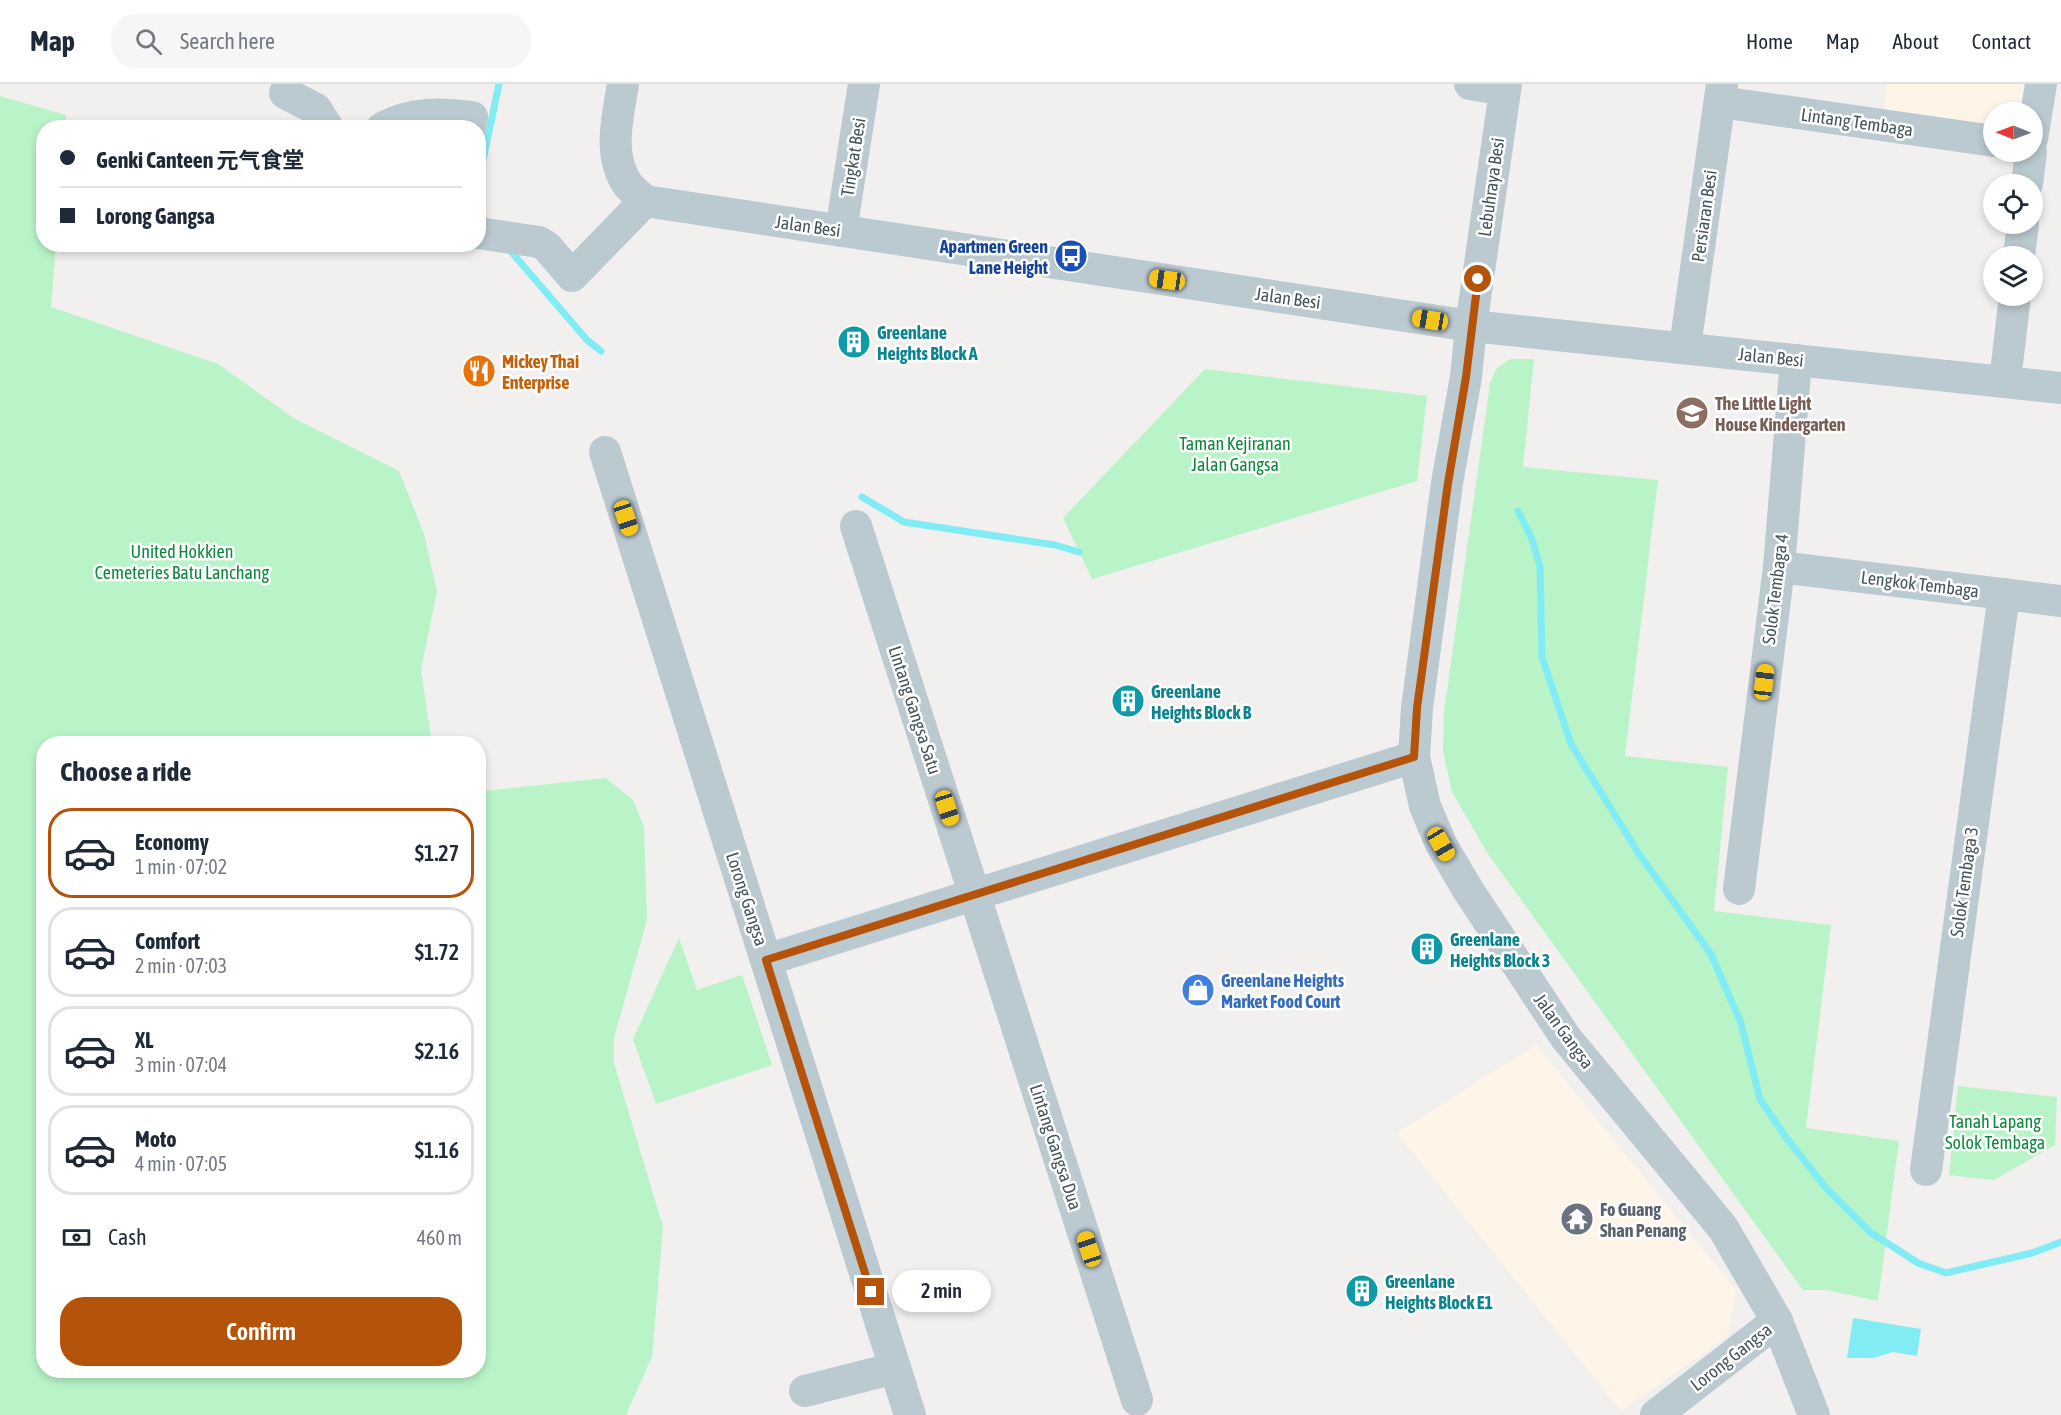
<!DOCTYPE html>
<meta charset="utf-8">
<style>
body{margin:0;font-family:"Asap Condensed","Noto Sans SC",sans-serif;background:#f6f6f7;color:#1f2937;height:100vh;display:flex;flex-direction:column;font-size:22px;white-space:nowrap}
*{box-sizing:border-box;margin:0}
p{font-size:20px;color:#747a83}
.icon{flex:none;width:33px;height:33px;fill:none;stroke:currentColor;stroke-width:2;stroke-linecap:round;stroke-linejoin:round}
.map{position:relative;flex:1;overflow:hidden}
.details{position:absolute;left:36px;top:652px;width:450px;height:642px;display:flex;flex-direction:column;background:#fff;border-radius:24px;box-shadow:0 3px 9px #0003}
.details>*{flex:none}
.guide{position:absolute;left:36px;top:36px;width:450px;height:132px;border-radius:24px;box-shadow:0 3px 9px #0003;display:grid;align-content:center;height:132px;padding:0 24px;background:#fff}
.needle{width:39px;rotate:271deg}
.buttons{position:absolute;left:1983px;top:18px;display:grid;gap:12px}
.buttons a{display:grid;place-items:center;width:60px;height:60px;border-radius:50%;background:#fff;box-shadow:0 3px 9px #0003;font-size:30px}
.end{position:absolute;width:27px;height:27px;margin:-14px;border:8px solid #b45309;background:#fff;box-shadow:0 0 0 3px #fff}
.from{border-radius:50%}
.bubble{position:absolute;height:42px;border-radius:21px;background:#fff;box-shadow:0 3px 9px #0003;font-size:20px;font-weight:600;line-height:42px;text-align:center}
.car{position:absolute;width:18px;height:36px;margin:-18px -9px;border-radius:8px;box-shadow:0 0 4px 2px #0007;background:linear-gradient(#f5c518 24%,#345 0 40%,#f5c518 0 76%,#345 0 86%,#f5c518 0)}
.guide b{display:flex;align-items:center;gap:21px;height:57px;font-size:22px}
.guide b+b{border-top:2px solid #e0e1e3}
.guide i{width:15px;height:15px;background:#1f2937}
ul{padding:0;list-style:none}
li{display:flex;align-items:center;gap:18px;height:90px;margin:0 12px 9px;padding:0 12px;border:3px solid #e0e1e3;border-radius:24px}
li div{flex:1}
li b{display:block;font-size:22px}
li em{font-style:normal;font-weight:600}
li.on{border-color:#b45309}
li>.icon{width:54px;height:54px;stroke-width:1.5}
h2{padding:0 24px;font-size:27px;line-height:72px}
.pay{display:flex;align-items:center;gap:15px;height:66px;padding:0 24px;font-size:22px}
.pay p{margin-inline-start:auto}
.button{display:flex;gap:12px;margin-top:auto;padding:12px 24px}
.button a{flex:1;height:69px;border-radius:24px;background:#b45309;color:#fff;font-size:24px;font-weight:600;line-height:69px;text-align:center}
header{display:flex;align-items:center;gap:36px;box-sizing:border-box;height:84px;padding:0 30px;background:#fff;border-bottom:2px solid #e0e1e3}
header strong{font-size:28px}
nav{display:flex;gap:33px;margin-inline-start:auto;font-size:21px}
.search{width:420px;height:54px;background:#f6f6f7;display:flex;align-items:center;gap:15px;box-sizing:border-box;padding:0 21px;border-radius:24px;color:#747a83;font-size:22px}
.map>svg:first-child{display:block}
</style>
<header>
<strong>Map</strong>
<div class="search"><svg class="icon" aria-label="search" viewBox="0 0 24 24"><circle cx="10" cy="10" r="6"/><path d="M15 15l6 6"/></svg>Search here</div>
<nav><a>Home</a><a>Map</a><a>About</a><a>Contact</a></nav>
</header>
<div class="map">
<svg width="2061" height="1331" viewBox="0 0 2061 1331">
<rect width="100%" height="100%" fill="#f2efef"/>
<g fill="#fef4e7">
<path d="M1887,0h154l-9,28h-38l-1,29 -112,-16z"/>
<path d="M1536,961l200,245 -8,46 -107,75 -224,-278z"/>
</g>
<g fill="#b9f4c8">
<path d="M0,12l66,19 -1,12 -21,1v116l12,1 -5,62 167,57 77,55 104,52 25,63 13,57 -16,79 11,74h-388v627h434l1,-581 4,1 123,-13 27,22 11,27 3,93 -33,118v25l49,164 -11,130 -26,58h-626z"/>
<path d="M1510,275h24l-11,108 135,13 -33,276 103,11 -14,144 117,14 -25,203 93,13 -21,160 -52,-11h-23l-315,-436 -36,-62 -9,-41 1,-39 46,-328 6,-15z"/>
<path d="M1205,285l222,27 -10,85 -325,98 -29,-61z"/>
<path d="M679,854l18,52 45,-15 30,90 -116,39 -23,-65z"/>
<path d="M1958,1002l99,11 -2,48 -61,35 -45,-5z"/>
</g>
<path fill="#82ecf5" d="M1853,1234l68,11 -4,27 -24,-4 -19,6h-27z"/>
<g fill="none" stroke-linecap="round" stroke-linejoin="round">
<g stroke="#82ecf5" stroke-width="7">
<path d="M478,99l21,-99"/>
<path d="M478,123l1,7 9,10"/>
<path d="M508,164l79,92 14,11"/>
<path d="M862,413l42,25 151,23 24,7"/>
<path d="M1518,427l14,28 8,28 2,90 29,87 68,110 72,100 30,69 19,76 25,37 41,52 44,44 48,31 28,10 86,-20 29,-11"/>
</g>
<g stroke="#bbc9d0" stroke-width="32">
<path d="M623,0c-5,33 -16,71 5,101 5,6 12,11 17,16l826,125 590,62"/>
<path d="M1470,0l35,6"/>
<path d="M1506,0l-35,242 -5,51 -19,106 -30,225 -3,49 11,49 16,38 27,46 98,148 157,190 54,93 37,94"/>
<path d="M285,9l31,16 12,19"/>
<path d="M1720,18l274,39"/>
<path d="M382,44c29,-16 59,-15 90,-11l-2,11"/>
<path d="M2032,55l9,-55"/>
<path d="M2027,100l4,-32"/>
<path d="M841,147l23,-147"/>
<path d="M478,149l61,9 8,5 25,29 73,-75"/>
<path d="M2019,172l4,-32"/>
<path d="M1685,263l37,-263"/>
<path d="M2005,297l10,-85"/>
<path d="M605,368l305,963"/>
<path d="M856,442l281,874"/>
<path d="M1779,483l282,34"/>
<path d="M1739,805l40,-322 17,-207"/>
<path d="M766,876l648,-203"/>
<path d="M1926,1086l78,-576"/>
<path d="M805,1307l90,-23"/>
<path d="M1656,1331l121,-94"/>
</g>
</g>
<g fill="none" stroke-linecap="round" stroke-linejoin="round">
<path stroke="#b45309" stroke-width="8" d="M871,1208l-105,-332 648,-203 3,-49 31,-225 18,-106 12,-98"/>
</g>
<defs>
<g id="bus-disc" transform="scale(1.725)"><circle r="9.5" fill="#1a4fb4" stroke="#fff"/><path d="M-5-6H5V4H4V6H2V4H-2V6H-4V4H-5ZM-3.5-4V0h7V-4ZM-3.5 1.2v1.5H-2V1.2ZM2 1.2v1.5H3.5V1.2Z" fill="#fff"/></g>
<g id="building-disc" transform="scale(1.725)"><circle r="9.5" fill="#0f9aa8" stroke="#fff"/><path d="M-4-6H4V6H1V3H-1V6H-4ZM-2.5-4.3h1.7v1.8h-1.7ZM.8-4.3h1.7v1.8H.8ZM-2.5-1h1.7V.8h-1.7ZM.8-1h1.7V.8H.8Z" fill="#fff"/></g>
<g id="restaurant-disc" transform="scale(1.725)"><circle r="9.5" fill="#e8710a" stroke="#fff"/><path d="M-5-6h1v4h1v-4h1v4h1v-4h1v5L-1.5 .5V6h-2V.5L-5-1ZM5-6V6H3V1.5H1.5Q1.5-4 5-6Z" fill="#fff"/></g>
<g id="school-disc" transform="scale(1.725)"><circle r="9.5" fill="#8d6e63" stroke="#fff"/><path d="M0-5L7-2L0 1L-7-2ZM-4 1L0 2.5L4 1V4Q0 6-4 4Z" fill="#fff"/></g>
<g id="shop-disc" transform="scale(1.725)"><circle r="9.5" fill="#3f7fe0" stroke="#fff"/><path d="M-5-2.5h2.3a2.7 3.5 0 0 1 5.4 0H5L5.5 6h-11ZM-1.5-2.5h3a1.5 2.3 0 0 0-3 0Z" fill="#fff"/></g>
<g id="temple-disc" transform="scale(1.725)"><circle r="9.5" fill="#6b7280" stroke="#fff"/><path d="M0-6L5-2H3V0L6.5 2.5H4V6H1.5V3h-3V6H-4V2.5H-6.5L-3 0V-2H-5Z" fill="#fff"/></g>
</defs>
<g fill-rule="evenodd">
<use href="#bus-disc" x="1071" y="172"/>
<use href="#building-disc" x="854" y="258"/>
<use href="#restaurant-disc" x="479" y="287"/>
<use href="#school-disc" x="1692" y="329"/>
<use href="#building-disc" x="1128" y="617"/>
<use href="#building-disc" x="1427" y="865"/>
<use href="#shop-disc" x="1198" y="906"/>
<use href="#temple-disc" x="1577" y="1135"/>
<use href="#building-disc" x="1362" y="1207"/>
</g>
<g text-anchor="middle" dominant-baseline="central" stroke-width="5" stroke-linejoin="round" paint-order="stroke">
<g font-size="18" fill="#45565f" stroke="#fff">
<text transform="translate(1857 38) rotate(8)">Lintang Tembaga</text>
<text transform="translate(853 73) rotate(-81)">Tingkat Besi</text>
<text transform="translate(1491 103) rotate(-82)">Lebuhraya Besi</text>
<text transform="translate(1704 132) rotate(-82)">Persiaran Besi</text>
<text transform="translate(808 142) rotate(8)">Jalan Besi</text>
<text transform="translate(1288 214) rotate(8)">Jalan Besi</text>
<text transform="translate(1771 273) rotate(6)">Jalan Besi</text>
<text transform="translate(1920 500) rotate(7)">Lengkok Tembaga</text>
<text transform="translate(1775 505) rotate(-83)">Solok Tembaga 4</text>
<text transform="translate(915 626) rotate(72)">Lintang Gangsa Satu</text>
<text transform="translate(1964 798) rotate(-82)">Solok Tembaga 3</text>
<text transform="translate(747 815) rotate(72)">Lorong Gangsa</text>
<text transform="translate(1564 947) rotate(54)">Jalan Gangsa</text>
<text transform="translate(1056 1063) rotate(72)">Lintang Gangsa Dua</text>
<text transform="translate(1731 1273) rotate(-38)">Lorong Gangsa</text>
</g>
<g font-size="18" font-weight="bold" fill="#164399" stroke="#fff" text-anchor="end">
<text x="1048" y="162">Apartmen Green<tspan x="1048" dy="21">Lane Height</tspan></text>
</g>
<g font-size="18" font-weight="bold" fill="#0d838f" stroke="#fff" text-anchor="start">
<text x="877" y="248">Greenlane<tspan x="877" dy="21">Heights Block A</tspan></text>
<text x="1151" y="607">Greenlane<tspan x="1151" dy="21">Heights Block B</tspan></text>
<text x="1450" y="855">Greenlane<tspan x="1450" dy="21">Heights Block 3</tspan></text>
<text x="1385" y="1197">Greenlane<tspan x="1385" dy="21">Heights Block E1</tspan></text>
</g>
<g font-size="18" font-weight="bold" fill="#c56008" stroke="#fff" text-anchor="start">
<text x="502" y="277">Mickey Thai<tspan x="502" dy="21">Enterprise</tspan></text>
</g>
<g font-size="18" font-weight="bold" fill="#785e54" stroke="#fff" text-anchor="start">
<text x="1715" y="319">The Little Light<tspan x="1715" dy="21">House Kindergarten</tspan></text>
</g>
<g font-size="18" fill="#0d893b" stroke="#fff">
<text x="1235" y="359">Taman Kejiranan<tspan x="1235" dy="21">Jalan Gangsa</tspan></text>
<text x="182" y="467">United Hokkien<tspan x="182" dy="21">Cemeteries Batu Lanchang</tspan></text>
<text x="1995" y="1037">Tanah Lapang<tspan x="1995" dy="21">Solok Tembaga</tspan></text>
</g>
<g font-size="18" font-weight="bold" fill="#366cbe" stroke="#fff" text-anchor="start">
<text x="1221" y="896">Greenlane Heights<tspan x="1221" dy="21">Market Food Court</tspan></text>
</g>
<g font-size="18" font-weight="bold" fill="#5b616d" stroke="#fff" text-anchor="start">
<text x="1600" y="1125">Fo Guang<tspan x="1600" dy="21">Shan Penang</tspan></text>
</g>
</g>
</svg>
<div class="buttons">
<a><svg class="needle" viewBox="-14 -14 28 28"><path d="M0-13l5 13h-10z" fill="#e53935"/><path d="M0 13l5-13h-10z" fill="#747a83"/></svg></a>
<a><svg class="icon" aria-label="locate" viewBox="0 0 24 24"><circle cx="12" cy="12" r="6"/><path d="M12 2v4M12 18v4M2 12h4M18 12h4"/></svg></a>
<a><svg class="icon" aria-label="layers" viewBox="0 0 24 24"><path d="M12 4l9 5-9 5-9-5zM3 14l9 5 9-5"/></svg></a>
</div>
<i class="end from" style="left:1478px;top:195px"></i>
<i class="end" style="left:871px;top:1208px"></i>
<div class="bubble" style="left:892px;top:1186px;width:99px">2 min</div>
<i class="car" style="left:1167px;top:196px;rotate:278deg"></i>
<i class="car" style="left:1430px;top:236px;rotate:279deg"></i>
<i class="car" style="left:626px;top:434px;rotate:162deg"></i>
<i class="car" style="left:1764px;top:598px;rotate:7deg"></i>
<i class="car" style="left:947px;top:724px;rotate:162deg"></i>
<i class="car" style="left:1441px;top:760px;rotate:150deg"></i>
<i class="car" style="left:1089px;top:1165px;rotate:342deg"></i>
<div class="guide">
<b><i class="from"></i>Genki Canteen 元气食堂</b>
<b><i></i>Lorong Gangsa</b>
</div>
<section class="details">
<h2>Choose a ride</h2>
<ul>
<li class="on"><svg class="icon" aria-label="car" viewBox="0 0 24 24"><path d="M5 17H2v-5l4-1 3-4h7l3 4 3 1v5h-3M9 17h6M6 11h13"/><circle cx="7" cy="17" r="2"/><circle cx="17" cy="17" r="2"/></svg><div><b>Economy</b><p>1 min · 07:02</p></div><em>$1.27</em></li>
<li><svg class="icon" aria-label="car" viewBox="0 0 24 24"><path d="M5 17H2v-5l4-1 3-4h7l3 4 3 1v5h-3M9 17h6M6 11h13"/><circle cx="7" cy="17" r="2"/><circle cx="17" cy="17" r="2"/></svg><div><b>Comfort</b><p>2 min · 07:03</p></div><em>$1.72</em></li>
<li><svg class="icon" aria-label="car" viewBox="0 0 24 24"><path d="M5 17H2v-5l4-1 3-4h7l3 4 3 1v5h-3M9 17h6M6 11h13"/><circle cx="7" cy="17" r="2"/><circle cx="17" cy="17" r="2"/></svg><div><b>XL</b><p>3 min · 07:04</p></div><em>$2.16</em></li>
<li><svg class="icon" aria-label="car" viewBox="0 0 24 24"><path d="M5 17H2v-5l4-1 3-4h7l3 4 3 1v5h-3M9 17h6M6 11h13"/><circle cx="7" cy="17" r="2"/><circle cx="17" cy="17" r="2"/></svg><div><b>Moto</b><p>4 min · 07:05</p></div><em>$1.16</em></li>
</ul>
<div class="pay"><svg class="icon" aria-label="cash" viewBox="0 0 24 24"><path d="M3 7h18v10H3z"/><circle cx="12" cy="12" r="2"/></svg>Cash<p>460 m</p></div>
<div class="button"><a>Confirm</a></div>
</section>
</div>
